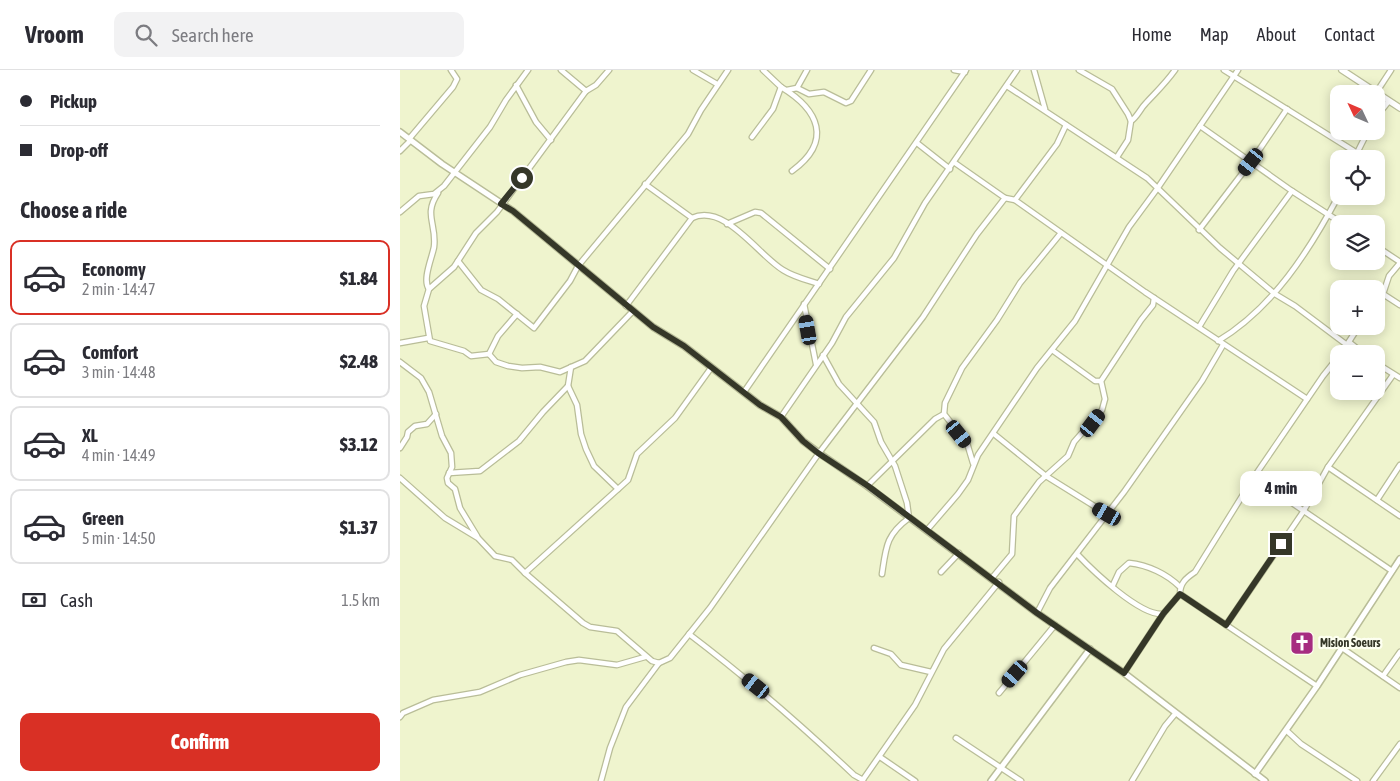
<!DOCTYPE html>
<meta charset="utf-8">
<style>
body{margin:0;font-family:"Asap Condensed",sans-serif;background:#f2f2f3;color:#2b2b33;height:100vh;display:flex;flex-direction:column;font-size:19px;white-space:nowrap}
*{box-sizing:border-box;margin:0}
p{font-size:16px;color:#7c7c81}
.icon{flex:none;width:28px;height:28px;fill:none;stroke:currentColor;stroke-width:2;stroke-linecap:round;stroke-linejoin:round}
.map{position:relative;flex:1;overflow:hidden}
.sheet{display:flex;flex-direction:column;background:#fff;width:400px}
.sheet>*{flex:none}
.guide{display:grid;align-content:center;height:110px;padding:0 20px;background:#fff}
.needle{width:32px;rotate:314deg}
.tools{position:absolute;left:930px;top:15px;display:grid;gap:10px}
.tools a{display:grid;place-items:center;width:55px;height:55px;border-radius:10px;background:#fff;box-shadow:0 2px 12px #0003;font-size:25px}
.end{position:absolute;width:22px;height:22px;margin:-11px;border:6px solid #353728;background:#fff;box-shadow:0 0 0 2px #fff}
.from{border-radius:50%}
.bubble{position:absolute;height:35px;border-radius:10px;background:#fff;box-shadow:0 2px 12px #0003;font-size:16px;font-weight:800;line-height:35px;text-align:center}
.car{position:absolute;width:15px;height:30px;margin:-15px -8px;border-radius:6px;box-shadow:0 0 4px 1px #0007;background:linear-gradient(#222 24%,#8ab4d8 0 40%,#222 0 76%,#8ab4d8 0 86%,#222 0)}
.guide b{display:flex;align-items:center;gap:18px;height:48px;font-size:19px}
.guide b+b{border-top:1px solid #e1e1e2}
.guide i{width:12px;height:12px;background:#2b2b33}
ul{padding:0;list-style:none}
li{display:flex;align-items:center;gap:15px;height:75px;margin:0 10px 8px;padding:0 10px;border:2px solid #e1e1e2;border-radius:10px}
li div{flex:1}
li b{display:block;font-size:19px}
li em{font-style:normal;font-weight:800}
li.selected{border-color:#d93025}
li>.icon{width:45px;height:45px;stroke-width:1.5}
h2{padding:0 20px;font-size:22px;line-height:60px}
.pay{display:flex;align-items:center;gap:12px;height:55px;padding:0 20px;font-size:19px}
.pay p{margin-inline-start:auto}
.cta{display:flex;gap:10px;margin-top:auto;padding:10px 20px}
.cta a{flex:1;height:58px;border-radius:10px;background:#d93025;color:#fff;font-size:20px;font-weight:800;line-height:58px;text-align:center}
header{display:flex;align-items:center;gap:30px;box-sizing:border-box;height:70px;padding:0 25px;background:#fff;border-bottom:1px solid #e1e1e2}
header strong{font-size:24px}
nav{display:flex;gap:28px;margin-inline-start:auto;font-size:18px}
.search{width:350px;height:45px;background:#f2f2f3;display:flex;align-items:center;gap:12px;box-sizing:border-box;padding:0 18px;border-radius:10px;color:#7c7c81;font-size:19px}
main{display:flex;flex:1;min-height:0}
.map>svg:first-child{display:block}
</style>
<header>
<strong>Vroom</strong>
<div class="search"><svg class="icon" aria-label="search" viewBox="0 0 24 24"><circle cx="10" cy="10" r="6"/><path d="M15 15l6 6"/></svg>Search here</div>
<nav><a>Home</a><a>Map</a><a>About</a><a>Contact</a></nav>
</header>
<main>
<section class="sheet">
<div class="guide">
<b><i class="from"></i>Pickup</b>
<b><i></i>Drop-off</b>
</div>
<h2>Choose a ride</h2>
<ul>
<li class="selected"><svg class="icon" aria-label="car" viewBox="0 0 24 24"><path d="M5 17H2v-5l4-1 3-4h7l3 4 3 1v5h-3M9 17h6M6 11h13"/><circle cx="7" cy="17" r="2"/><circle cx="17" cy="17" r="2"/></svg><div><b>Economy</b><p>2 min · 14:47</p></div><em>$1.84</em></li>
<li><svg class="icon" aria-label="car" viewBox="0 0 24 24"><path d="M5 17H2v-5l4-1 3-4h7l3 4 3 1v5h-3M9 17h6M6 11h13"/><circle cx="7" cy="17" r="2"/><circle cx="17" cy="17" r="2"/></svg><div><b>Comfort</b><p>3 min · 14:48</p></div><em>$2.48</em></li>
<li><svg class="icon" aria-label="car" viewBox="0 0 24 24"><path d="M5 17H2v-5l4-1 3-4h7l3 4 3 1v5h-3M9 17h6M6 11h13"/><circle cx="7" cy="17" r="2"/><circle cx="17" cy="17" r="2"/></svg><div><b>XL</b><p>4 min · 14:49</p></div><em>$3.12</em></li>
<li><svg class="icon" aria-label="car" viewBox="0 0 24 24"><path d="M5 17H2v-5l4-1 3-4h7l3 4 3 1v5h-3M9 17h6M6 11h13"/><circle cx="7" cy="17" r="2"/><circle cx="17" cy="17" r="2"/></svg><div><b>Green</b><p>5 min · 14:50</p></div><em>$1.37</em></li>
</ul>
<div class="pay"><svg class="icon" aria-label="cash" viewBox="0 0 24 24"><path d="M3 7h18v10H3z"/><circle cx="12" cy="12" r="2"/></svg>Cash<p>1.5 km</p></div>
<div class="cta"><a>Confirm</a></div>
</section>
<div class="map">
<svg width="1000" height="711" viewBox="0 0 1000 711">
<rect width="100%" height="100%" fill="#eff4ce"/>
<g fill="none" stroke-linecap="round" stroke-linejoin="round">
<g stroke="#b9bd98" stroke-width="7">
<g id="minor">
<path d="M161,0l25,21"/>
<path d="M293,0l24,14"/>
<path d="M554,0l11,2"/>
<path d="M634,0l11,39"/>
<path d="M679,0l33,19 16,25 3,7 -3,19 -11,17"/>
<path d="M824,0l133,83"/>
<path d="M116,15l20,37 15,18"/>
<path d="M607,16l140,92 73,70 55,46 20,12 52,39"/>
<path d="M381,17c38,23 52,54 11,84"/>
<path d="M397,18l10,-18"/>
<path d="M387,20l10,-2 12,6 15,-2 22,11 5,-2 20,-31"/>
<path d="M976,23l15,-23"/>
<path d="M976,47l13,-16"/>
<path d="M731,51c7,-5 9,-12 15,-18 11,-12 19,-19 29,-33"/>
<path d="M800,56l92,65 51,33"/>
<path d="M352,67l21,-28 8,-22 -18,-17"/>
<path d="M9,69l44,-52 4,-8 -6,-9"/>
<path d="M517,73l33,26"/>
<path d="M0,81l10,-10"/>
<path d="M954,89l14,-28"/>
<path d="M555,93l50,35 10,2 130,92 162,107"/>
<path d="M245,114l47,34"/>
<path d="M615,130l42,-56 9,-19"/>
<path d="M0,142l19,-16 15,-2 10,-8 46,-59 16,-27 22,-30"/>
<path d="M327,154l28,-12 6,1 69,56"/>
<path d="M799,160l52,-68 36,-53"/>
<path d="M976,176l24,16"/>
<path d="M58,191l23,29 17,9 36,29 36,-47 8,-15 110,-132 13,-24 27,-40"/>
<path d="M29,219c-7,-9 3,-31 5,-42 3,-23 -11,-32 4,-54"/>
<path d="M983,224l17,11"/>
<path d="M404,234l12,60"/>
<path d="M976,234l7,-10 6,-18 11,-13"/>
<path d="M226,236l66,-88c33,-15 66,37 91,52 11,7 24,10 36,14"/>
<path d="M799,257l34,-56 59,-80"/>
<path d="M818,271c55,-33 91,-90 121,-146"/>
<path d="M949,272l15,12"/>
<path d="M0,273l28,-5"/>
<path d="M652,280l43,31h6"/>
<path d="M89,284l-18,2 -7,-5 -34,-10 -6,-35 5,-17 25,-22 22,-34 21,-21 89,-121 10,-6 13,-15"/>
<path d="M89,284l7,8 12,4 14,2 18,-1 20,5 25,-11 48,-50"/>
<path d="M89,284l9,-18 19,-22"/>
<path d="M941,284l18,-28"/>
<path d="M423,285l16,29 35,38 7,20 14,24 12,37 2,15c-23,17 -23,29 -27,56"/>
<path d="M0,292l21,16 8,14 13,44 9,17 1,14 -5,11 1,5 7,6 5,19 17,28"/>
<path d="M976,293l24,15"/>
<path d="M171,297l-3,19 9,19 4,29 5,15 8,17 24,23"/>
<path d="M344,322l222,-322"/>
<path d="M381,347l51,-74 14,-26 48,-59 31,-55 92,-133"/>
<path d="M594,364l52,42 61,38"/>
<path d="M0,378l7,-11 1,-5 7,-6 12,-2 9,-10"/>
<path d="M573,393l-6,-20 -23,-29 1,-11 17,-35 35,-48 23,-37 41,-50"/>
<path d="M928,397l72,49"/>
<path d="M49,403l31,-2 39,-30 24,-29 25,-26"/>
<path d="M854,407l138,94"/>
<path d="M0,408l45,40 33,20 17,18 17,4 13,13 58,50 7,4 27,4 35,30 7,2 11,-5 40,-50 109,-155 104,-136 54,-83 28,-36"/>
<path d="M467,416l68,-67 9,-5"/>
<path d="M977,430l23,-35"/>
<path d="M527,460l31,-36 10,-14 10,-25 59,-87 38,-47 54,-94 28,-38 81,-119"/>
<path d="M677,484c16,17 63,62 86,60"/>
<path d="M541,502l18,-19"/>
<path d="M125,503l103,-93 9,-26 38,-36 36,-50"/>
<path d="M592,508l20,-24 2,-38 25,-34 29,-26 6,-14 28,-32 3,-11 -4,-18 40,-61 12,-15 1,-7"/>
<path d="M713,515l6,-13 10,-9c19,2 38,11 51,24"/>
<path d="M780,524l137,92"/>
<path d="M637,543l13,-25 74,-96 78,-111 21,-36"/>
<path d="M826,555l77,-113 25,-45 65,-92"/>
<path d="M289,564c58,44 112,91 165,141l9,5"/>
<path d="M474,578l17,6 10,11 30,7"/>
<path d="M942,578l58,40"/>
<path d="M724,603l39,-59 17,-20c0,-11 6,-16 15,-22l59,-95 69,-101 16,-20"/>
<path d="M983,606l17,-24"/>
<path d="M599,623l56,-68"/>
<path d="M0,647l3,-4 30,-13 47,-8 40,-17 46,-13 13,-2 38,5 28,-8"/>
<path d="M887,661l14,13 56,37"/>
<path d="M556,668l65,43"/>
<path d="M480,687l35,24"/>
<path d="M201,711l9,-33 16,-41 33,-44"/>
<path d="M462,711l53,-76 29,-56 55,-67"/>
<path d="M732,711l33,-55 10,-12"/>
<path d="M973,711l27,-37"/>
</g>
</g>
<g stroke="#b9bd98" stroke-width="8">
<g id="tertiary">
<path d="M0,62l42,32 71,47 140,116 31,19 76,59 21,12 22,24 16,12 48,33 170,127 87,60 141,108"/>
<path d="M855,704l62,-88 83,-127"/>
<path d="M591,711l99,-132"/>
</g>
</g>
<g stroke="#b9bd98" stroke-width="8">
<path id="secondary" d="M942,0l58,38"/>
</g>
<use href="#minor" stroke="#fff" stroke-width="4.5"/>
<use href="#tertiary" stroke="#fff" stroke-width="5"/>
<use href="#secondary" stroke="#fff" stroke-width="5.5"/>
</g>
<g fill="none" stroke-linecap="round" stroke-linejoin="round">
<path stroke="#353728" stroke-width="6" d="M122,108l-21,26 12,7 140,116 31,19 76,59 21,12 22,24 15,12 50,33 169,127 87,60 39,-59 17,-20 46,31 55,-81"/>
</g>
<defs>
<g id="church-square" transform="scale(1.25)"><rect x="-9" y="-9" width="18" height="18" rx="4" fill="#a62c81" stroke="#fdfff0"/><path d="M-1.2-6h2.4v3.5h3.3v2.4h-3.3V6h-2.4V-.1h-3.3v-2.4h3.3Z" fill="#fff"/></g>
</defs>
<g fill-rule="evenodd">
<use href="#church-square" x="902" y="573"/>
</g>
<g text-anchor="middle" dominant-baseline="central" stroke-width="4.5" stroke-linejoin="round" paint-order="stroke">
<g font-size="12" font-weight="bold" fill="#353728" stroke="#fdfff0" text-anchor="start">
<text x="920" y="573">Mision Soeurs</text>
</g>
</g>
</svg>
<div class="tools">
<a><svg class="needle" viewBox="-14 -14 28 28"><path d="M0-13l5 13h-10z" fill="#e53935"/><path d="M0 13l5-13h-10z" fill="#7c7c81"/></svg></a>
<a><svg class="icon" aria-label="locate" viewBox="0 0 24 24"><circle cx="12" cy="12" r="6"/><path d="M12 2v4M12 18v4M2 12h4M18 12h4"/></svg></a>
<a><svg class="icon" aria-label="layers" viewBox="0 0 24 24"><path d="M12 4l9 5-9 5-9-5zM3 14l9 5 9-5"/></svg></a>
<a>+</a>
<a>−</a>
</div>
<i class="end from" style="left:122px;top:108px"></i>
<i class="end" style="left:881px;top:474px"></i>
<div class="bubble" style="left:840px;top:401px;width:82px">4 min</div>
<i class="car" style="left:851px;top:92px;rotate:218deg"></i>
<i class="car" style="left:408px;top:260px;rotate:350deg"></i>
<i class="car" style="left:693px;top:353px;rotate:37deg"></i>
<i class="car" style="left:559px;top:364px;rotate:141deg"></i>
<i class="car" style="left:707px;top:444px;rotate:300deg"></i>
<i class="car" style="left:615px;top:604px;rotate:221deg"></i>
<i class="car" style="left:356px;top:616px;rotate:308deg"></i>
</div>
</main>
